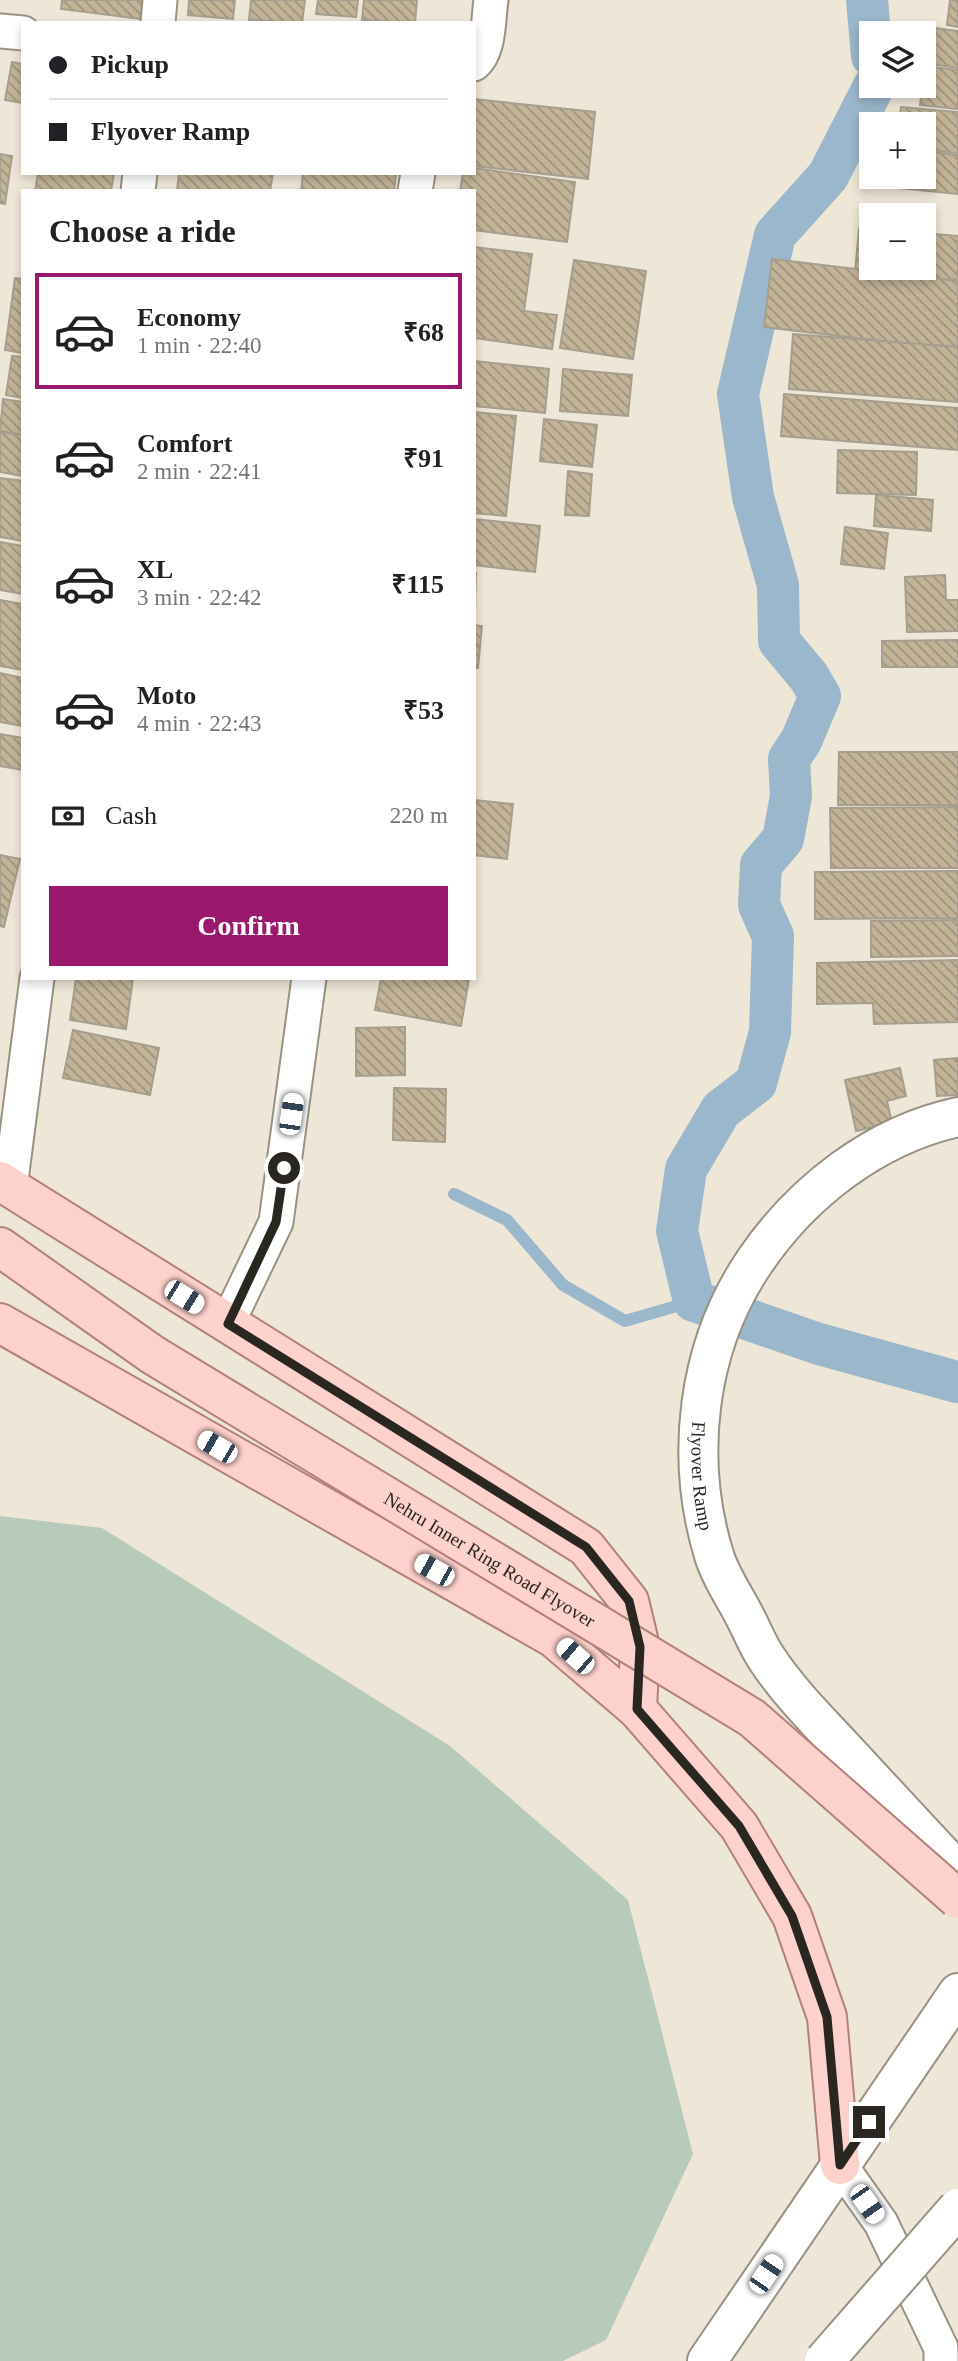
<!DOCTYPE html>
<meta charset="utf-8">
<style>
body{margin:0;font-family:"Times New Roman",serif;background:#f6f6f6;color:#202124;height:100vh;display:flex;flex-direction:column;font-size:26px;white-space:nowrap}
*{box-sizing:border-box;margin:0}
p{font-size:23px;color:#757577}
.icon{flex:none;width:38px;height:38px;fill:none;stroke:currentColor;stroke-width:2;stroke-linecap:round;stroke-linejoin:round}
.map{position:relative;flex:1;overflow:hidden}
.panel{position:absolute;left:21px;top:189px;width:455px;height:791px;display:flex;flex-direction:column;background:#fff;border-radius:0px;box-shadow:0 4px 10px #0003}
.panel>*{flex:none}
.hud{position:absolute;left:21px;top:21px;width:455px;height:154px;border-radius:0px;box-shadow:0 4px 10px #0003;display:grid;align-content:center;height:154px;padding:0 28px;background:#fff}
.controls{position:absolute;left:859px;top:21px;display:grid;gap:14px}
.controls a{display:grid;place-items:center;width:77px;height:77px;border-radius:0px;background:#fff;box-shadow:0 4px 10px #0003;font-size:35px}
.end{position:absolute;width:32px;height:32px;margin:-16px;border:9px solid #2a2721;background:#fff;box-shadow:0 0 0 4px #fff}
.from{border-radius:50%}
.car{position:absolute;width:21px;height:42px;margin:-21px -10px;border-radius:9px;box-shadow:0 0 5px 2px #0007;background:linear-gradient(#fff 24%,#345 0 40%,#fff 0 76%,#345 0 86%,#fff 0)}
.hud b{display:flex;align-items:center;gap:24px;height:66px;font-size:26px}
.hud b+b{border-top:2px solid #e0e0e0}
.hud i{width:18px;height:18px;background:#202124}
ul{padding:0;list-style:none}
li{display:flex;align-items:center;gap:21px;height:116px;margin:0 14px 10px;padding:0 14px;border:4px solid transparent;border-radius:0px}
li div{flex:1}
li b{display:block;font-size:26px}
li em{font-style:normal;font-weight:700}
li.active{border-color:#9a186d}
li>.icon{width:63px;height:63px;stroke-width:1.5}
h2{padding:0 28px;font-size:32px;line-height:84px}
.pay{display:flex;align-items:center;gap:18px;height:77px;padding:0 28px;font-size:26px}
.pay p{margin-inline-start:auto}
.action{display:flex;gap:14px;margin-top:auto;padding:14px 28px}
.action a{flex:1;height:80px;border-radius:0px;background:#9a186d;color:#fff;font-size:28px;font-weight:700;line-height:80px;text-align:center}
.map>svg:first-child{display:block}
</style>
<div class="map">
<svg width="958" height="2361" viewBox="0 0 958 2361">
<defs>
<pattern id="building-back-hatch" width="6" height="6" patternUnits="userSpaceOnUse" patternTransform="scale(1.75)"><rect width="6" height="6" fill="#c3b498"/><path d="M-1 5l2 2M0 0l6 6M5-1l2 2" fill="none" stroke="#9f927c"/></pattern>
</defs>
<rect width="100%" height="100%" fill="#eee6d6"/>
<path fill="#b8caba" d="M0,1516l102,12 348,218 178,154 65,254 -87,186 -43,21h-563z"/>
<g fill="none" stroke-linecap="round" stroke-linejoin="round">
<g stroke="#9bb7cb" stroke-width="12">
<path d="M454,1194l53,26 56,65 62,36 69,-20"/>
<path d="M957,1382l1,1"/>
</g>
<g stroke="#9bb7cb" stroke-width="42">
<path d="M867,0l5,56"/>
<path d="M874,86l-46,90 -53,59 -37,159 15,103 25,88 1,56 30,36 11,19 -19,45 -12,18 2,37 -8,43 -22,26 -2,40 14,31 -3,96 -14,51 -35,27 -35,59 -9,62 17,70 125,43 138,38"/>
</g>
</g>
<g fill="url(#building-back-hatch)" stroke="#a69e8f" stroke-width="2">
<path d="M62,0h81l-3,19 -79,-10z"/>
<path d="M189,0h46l-2,19 -45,-4z"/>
<path d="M251,0h54l-3,23 -53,-3z"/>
<path d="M318,0h40l-2,17 -40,-3z"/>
<path d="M364,0h53l-2,23 -53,-3z"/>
<path d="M950,0h8v27l-11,-2z"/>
<path d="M920,26l38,5v37l-34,-5v-30h-5z"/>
<path d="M12,62l11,2v39l-18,-3z"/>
<path d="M925,66l33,4v39l-38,-4z"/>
<path d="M474,99l121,13 -7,67 -114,-13z"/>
<path d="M901,107l57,5v41l-34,-4v-25h-25z"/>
<path d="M924,151l34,4v39l-88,-9 2,-11v3h52z"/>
<path d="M0,154l12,2 -7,48 -5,-1z"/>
<path d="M474,168l101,14 -8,60 -93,-12v-39h-14l3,-18h11z"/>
<path d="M38,173h71l5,1 -3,17h-76z"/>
<path d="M179,173h94l-3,18h-93z"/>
<path d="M303,173h93l-2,18h-93z"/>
<path d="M859,228l13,1v39h52v-35l34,3v44l-103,-7z"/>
<path d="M474,247l58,7 -8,57 33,4 -5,34 -78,-11z"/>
<path d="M772,259l186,22v69l-194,-23z"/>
<path d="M574,260l72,11 -13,88 -73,-11z"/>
<path d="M15,278l8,1v74l-18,-3z"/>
<path d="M793,334l165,13v55l-169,-13z"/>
<path d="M12,356l11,1v41l-17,-3z"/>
<path d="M474,361l75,8 -4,44 -71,-7z"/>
<path d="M563,369l69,6 -4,41 -68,-5z"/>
<path d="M784,394l174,14v42l-177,-14z"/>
<path d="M3,399l20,3v33l-23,-4z"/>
<path d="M474,412l42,4 -10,100 -32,-3z"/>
<path d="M544,419l53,6 -5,42 -52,-6z"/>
<path d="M0,432l23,3v41l-23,-4z"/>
<path d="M838,450l79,2 -1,43 -79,-2z"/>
<path d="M568,471l24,3 -3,42 -24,-1z"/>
<path d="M0,478l23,3v60l-23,-4z"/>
<path d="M876,495l57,5 -2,31 -57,-5z"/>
<path d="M474,519l66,7 -5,46 -61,-7z"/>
<path d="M845,527l43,6 -4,36 -43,-5z"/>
<path d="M0,542l23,4v48l-23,-4z"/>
<path d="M474,573h2l-1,34h-1z"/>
<path d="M945,575l1,25h12v31l-51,1 -2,-55z"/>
<path d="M0,600l23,4v66l-23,-4z"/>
<path d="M474,625l8,1 -4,42h-4z"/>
<path d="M958,640v27h-76v-26z"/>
<path d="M0,673l23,5v48l-23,-4z"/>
<path d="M0,734l23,4v32l-23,-4z"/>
<path d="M839,752h119v53h-120z"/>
<path d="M474,800l39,4 -6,55 -33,-4z"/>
<path d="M958,807v61h-127l-1,-60z"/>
<path d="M0,855l20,4 -16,68 -4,-1z"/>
<path d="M958,871v47l-143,1v-47z"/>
<path d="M958,920v36l-87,1v-36z"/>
<path d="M958,960v62l-84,2 -1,-21 -56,1v-41z"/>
<path d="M76,978h57l-7,51 -56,-9z"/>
<path d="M381,978l88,1 -8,47 -86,-16z"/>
<path d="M405,1027v48l-49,1v-48z"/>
<path d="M73,1030l86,18 -9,47 -87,-17z"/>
<path d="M958,1058v37l-21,1 -3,-36z"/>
<path d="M900,1068l6,28 -19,5 5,22 -36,8 -11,-51z"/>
<path d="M394,1088l52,1 -1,53 -52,-2z"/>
</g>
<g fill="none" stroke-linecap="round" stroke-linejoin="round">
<g stroke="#999283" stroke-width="37">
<g id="street">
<path d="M158,23l2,-23"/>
<path d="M0,31l23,2"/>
<path d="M474,64c16,-13 14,-45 17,-64"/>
<path d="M138,191l2,-18"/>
<path d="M415,191l3,-18"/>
<path d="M10,1188l27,-210"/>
<path d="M227,1324l49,-102 33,-244"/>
<path d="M840,2165l41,58 60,125v13"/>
</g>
</g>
<g stroke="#999283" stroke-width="42">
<g id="secondary">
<path id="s1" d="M958,1117c-83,18 -156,75 -203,144 -58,85 -71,196 -41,294 6,21 21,42 31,62 7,13 13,29 22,42 21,32 50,61 76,89 38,41 77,83 115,124"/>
<path d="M707,2361l251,-368"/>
</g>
</g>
<g stroke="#b2817a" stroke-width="42">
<g id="primary">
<path d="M0,1181l586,366 43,54 11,46 -3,62"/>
<path d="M0,1247l153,108"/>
<path d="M0,1323l554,315 83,71 102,117 53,90 35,101 13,148"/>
</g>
</g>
<use href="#street" stroke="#fff" stroke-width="33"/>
<use href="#secondary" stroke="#fff" stroke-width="38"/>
<use href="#primary" stroke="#fdd1cc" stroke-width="38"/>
<g stroke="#999283" stroke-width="42" stroke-linecap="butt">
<path id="secondary-bridge" d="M824,2361l134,-153"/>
</g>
<g stroke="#b2817a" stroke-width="42" stroke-linecap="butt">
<g id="primary-bridge">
<path id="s2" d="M153,1355l599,363 206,181"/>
</g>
</g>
<use href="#secondary-bridge" stroke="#fff" stroke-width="38"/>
<use href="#primary-bridge" stroke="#fdd1cc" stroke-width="38"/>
</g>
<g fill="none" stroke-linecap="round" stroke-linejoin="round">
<path stroke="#2a2721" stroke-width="9" d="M284,1168l-8,54 -48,102 358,223 43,54 11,46 -3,62 102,117 53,90 35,101 13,148 29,-43"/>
</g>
<g text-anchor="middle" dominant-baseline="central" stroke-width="6" stroke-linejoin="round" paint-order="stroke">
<g font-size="19" fill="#2a2721" stroke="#fff">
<text stroke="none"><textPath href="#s1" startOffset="481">Flyover Ramp</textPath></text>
<text stroke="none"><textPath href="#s2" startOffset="394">Nehru Inner Ring Road Flyover</textPath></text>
</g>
</g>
</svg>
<div class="controls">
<a><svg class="icon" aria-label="layers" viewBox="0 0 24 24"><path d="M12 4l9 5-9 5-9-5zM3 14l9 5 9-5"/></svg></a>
<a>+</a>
<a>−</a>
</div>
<i class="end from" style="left:284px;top:1168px"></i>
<i class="end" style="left:869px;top:2122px"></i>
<i class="car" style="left:291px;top:1114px;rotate:8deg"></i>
<i class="car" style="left:184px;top:1297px;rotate:122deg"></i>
<i class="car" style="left:217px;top:1447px;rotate:300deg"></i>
<i class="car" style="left:434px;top:1570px;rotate:299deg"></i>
<i class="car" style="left:575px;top:1656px;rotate:311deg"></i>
<i class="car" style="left:867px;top:2204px;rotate:145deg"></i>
<i class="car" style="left:766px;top:2274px;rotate:34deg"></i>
<div class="hud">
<b><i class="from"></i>Pickup</b>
<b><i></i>Flyover Ramp</b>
</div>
<section class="panel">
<h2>Choose a ride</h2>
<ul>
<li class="active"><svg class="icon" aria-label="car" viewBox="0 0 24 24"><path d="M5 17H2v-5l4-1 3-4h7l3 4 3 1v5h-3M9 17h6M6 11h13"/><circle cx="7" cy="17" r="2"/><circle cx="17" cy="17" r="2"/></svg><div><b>Economy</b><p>1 min · 22:40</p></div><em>₹68</em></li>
<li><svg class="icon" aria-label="car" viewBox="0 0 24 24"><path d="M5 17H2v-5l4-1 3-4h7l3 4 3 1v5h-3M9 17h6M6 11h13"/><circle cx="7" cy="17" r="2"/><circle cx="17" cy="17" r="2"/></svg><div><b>Comfort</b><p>2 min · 22:41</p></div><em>₹91</em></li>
<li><svg class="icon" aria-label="car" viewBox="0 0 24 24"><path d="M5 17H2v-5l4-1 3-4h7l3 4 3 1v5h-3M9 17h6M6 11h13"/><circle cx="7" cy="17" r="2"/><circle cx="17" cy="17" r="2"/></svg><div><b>XL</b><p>3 min · 22:42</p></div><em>₹115</em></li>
<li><svg class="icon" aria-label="car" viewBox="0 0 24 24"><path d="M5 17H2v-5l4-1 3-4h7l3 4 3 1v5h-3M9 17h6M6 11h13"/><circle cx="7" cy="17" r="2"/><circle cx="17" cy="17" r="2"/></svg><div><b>Moto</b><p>4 min · 22:43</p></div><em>₹53</em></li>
</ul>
<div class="pay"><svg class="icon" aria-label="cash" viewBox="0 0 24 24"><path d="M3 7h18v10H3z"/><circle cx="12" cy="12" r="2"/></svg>Cash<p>220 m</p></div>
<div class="action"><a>Confirm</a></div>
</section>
</div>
